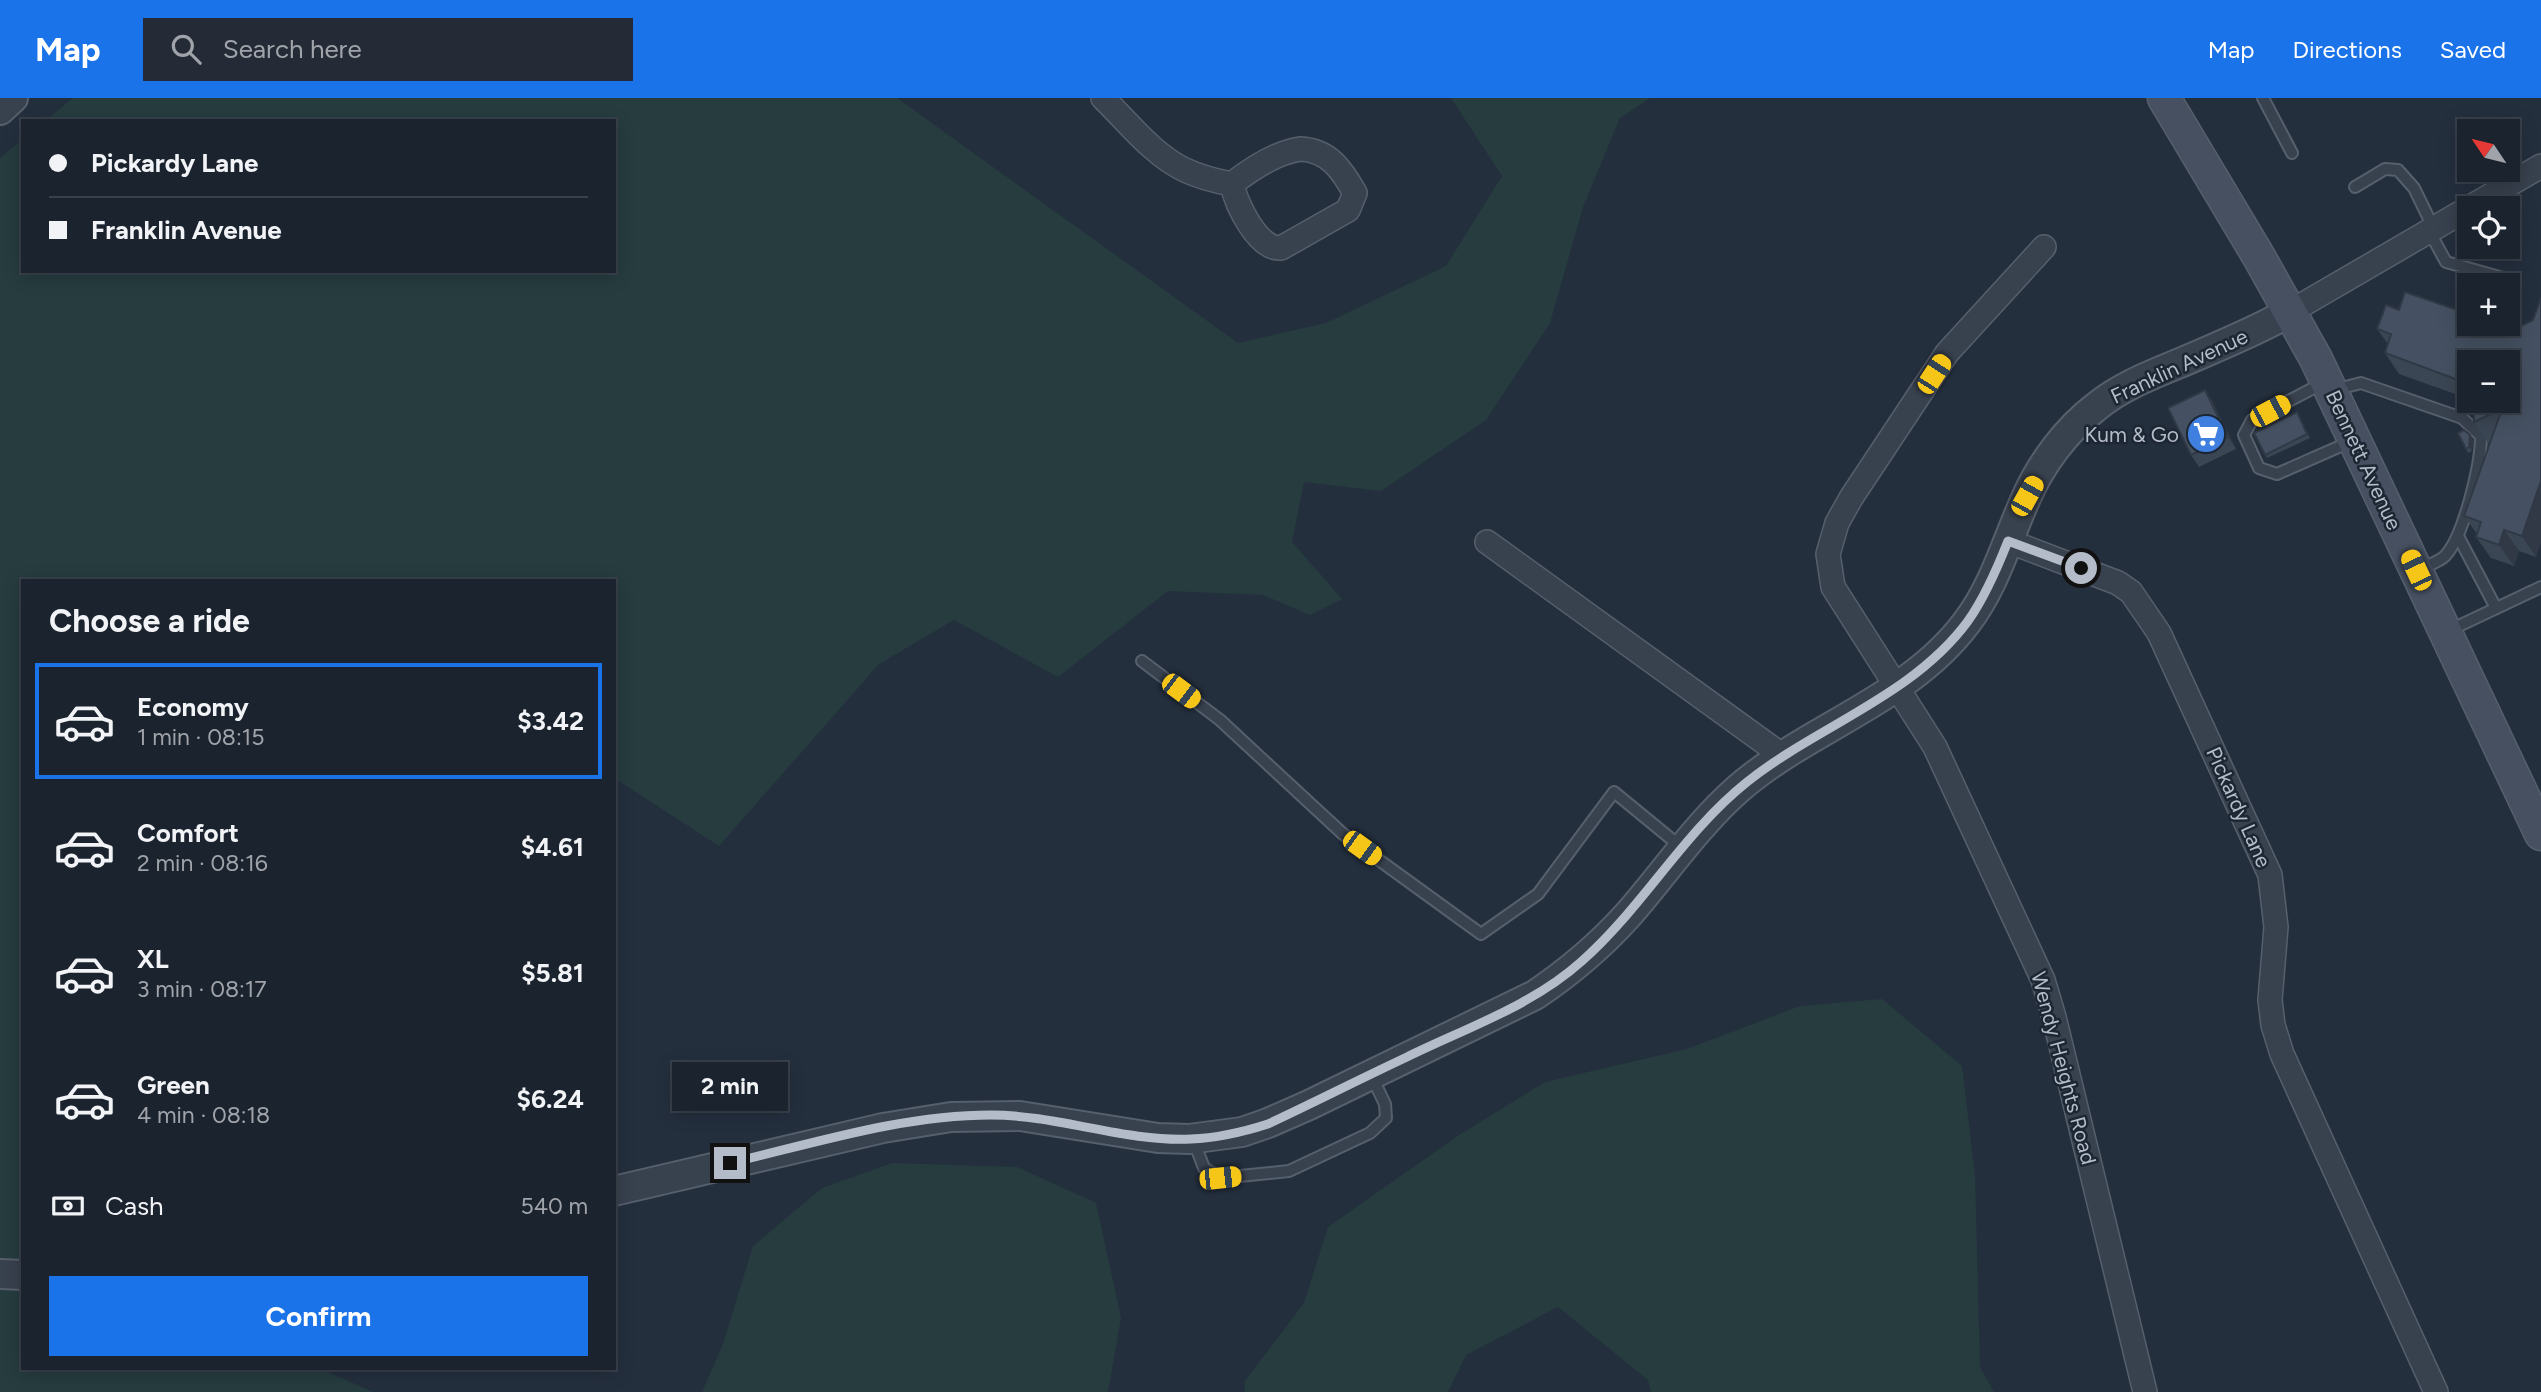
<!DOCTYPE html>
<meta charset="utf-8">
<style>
body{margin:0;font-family:Figtree,sans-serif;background:#242b36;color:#f1f3f6;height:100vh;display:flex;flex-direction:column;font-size:26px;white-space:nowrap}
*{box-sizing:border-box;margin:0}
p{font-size:23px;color:#a0a4aa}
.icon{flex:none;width:38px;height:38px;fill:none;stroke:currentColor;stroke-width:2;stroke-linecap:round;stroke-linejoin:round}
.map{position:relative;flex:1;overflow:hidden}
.details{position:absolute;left:21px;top:481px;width:595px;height:791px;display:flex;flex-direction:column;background:#1b232e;border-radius:0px;box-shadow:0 4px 18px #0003,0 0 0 2px #39404a}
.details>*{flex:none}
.banner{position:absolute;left:21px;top:21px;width:595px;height:154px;border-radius:0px;box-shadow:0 4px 18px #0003,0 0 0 2px #39404a;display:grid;align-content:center;height:154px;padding:0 28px;background:#1b232e}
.needle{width:46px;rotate:305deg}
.tools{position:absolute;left:2457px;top:21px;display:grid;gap:14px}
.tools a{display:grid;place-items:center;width:63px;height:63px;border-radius:0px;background:#1b232e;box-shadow:0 4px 18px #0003,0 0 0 2px #39404a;font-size:35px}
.end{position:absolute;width:32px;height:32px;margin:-16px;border:9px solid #b4bcc9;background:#111;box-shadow:0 0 0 4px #111}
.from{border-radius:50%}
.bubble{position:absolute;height:49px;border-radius:0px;background:#1b232e;box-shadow:0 4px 18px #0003,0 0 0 2px #39404a;font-size:23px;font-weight:700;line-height:49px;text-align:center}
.car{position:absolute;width:21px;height:42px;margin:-21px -10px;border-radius:9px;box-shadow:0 0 5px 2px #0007;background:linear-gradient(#f5c518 24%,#345 0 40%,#f5c518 0 76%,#345 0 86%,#f5c518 0)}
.banner b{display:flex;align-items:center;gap:24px;height:66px;font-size:26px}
.banner b+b{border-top:2px solid #39404a}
.banner i{width:18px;height:18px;background:#f1f3f6}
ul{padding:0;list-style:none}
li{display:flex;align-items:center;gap:21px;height:116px;margin:0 14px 10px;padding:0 14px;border:4px solid transparent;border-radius:0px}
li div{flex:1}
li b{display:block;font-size:26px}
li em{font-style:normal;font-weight:700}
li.active{border-color:#1a73e8}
li>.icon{width:63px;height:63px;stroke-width:1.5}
h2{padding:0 28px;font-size:32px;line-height:84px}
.pay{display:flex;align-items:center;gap:18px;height:77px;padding:0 28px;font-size:26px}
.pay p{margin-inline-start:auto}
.button{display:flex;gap:14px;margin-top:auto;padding:14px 28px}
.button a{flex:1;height:80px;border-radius:0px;background:#1a73e8;color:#fff;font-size:28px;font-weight:700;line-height:80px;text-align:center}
header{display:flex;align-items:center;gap:42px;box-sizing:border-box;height:98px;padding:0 35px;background:#1a73e8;color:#fff}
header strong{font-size:33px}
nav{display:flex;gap:38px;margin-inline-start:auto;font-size:24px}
.search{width:490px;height:63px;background:#242b36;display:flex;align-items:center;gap:18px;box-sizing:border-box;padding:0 24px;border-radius:0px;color:#a0a4aa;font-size:26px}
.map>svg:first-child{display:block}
</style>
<header>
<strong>Map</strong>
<div class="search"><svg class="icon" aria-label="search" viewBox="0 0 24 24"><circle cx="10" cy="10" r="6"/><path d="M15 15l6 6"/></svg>Search here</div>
<nav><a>Map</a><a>Directions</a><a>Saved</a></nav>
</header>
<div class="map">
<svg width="2541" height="1294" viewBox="0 0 2541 1294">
<rect width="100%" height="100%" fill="#242f3e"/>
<g fill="#263c3f">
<path d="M73,0h824l341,245 88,-20 120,-57 56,-90 -51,-78h199l-30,20 -37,89 -33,116 -64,97 -105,71 -77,-9 -12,60 50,57 -32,16 -47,-20 -95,-4 -110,86 -104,-57 -75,44 -160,182 -105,-68v-197h-591v787l298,1 52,23h-373v-1234l23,-19v132h591v-150h-569z"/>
<path d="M1882,901l80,67 13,109 5,192 14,25h-343l-3,-12 -90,-73 -92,48 -18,37h-203v-11l59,-78 24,-76 131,-92 86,-53 142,-33 113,-43z"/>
<path d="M892,1065l125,4 79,36 25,115 -13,74h-406l21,-48 30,-98 69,-58z"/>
</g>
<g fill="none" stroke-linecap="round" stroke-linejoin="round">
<g stroke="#565f6c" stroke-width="14">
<g id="service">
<path d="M2263,0l29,55"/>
<path d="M2355,89l30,-18 13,1 16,18 20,41"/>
<path d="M2429,133l17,31 57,16"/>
<path d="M2325,284l-73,38 -8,15 15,33 18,6 75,-33"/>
<path d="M2334,292l27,-7 101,35 19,18c0,28 -17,100 -36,120 -6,6 -17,9 -25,13"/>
<path d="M2458,438l38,72"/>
<path d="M2448,533l93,-44"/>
<path d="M1142,563l78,59 123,114 138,100 57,-40 76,-102 67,55"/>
<path d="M1193,1041l11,29 16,10 69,-7 81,-38 16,-15 -1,-14 -13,-27"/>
</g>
</g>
<g stroke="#565f6c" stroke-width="26">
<g id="minor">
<path d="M1103,0c25,24 50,57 82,72 15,7 30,11 47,14"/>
<path d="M1300,51c29,1 42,21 55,44l-7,17 -67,38c-23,2 -45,-44 -49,-64 19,-15 43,-31 68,-35z"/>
<path d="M2044,149l-97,106 -96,145 -14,25 -9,31 5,33 102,160 108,233 11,37 91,375"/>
<path d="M2290,214l251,-146"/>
<path d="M2008,443l110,42 13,9 28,41 111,242 6,52 -6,73 3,25 9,29 154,338"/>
<path d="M1487,444l296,214"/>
</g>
</g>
<g stroke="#565f6c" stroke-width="32">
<g id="tertiary">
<path d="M0,12l13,-12"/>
<path d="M614,1093l269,-63 68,-11 69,-1 138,22 31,1 53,-7 26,-9 41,-18 226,-110c34,-23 64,-48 92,-79 37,-42 69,-90 111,-127 71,-62 171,-89 229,-167 28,-37 40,-82 59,-124 15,-34 40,-68 70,-91 24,-20 55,-32 84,-44 37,-16 75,-31 110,-51"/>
<path d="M0,1176l23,1"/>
</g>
</g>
<g stroke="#565f6c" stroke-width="35">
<path id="secondary" d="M2164,0l95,159 57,102 225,475"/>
</g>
<use href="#service" stroke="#38414e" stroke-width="10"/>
<use href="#minor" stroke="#38414e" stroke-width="23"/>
<use href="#tertiary" stroke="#38414e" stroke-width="28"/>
<use href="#secondary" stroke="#465061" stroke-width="32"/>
</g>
<g fill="#3b4654">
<path d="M2399,212l97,14 40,233 -17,-6 -5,15 -23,-8 -15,-21 1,-3 -13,-18 26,-73h-2l-14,-21v-7l-7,-10 8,-4h-1h34l-39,-39v37l-70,-25 -14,-21 3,-9 -11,-15z"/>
<path d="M2205,292l7,11 24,48 -37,18 -8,-12z"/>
<path d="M2299,318l11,22 -43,20 -2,-3z"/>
<path d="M2473,341l-1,12 -4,2 -2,-4z"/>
</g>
<g fill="#303945">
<path d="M2205,292l7,11 24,48 -8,-12z"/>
<path d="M2470,337l3,4 -1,12 -3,-4z"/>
<path d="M2541,383v62l-5,14 -14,-21z"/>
<path d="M2504,432l15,21 -5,15 -15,-21z"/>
</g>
<g fill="#455162" stroke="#303945" stroke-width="2">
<path d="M2405,194l64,22v10h27l17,6 20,-10 8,-22v183l-19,55 -18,-6 -5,15 -23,-8 5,-15 -17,-6 38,-107 -28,13v-9l-7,-8 9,-4h32v-39h-39v22l-84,-31 6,-19 -14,-5 9,-24 13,5z"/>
<path d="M2205,292l23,47 -37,18 -23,-47z"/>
<path d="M2297,314l10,22 -42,21 -11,-22z"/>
<path d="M2464,332l6,5 -1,12 -3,2 -8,-16z"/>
</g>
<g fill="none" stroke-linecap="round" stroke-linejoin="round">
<path stroke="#b4bcc9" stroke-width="9" d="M730,1065c85,-20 173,-48 261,-48 67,0 133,27 200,24 27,-1 52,-7 77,-15 47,-22 92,-45 139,-67 59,-29 125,-51 175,-96 61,-54 101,-128 165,-179 70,-56 166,-86 221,-161 17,-24 29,-52 40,-80l73,27"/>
</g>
<defs>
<g id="supermarket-disc" transform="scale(2.0125)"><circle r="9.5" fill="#3f7fe0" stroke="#1d2633"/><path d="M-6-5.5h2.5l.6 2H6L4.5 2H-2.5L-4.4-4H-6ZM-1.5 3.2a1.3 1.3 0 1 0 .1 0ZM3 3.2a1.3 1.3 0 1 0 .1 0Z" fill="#fff"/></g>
</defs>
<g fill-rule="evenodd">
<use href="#supermarket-disc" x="2206" y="336"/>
</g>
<g text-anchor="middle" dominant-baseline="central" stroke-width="5" stroke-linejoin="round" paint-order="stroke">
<g font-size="21" fill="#b4bcc9" stroke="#1d2633">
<text transform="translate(2179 268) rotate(-25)">Franklin Avenue</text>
<text transform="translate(2364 362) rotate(65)">Bennett Avenue</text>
<text transform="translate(2239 709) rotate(66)">Pickardy Lane</text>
<text transform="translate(2064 970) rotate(75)">Wendy Heights Road</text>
</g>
<g font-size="21" fill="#b4bcc9" stroke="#1d2633" text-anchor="end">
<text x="2179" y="336">Kum &amp; Go</text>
</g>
</g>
</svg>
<div class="tools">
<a><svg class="needle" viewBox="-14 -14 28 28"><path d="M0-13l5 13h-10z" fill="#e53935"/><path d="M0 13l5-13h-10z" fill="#a0a4aa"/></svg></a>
<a><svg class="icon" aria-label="locate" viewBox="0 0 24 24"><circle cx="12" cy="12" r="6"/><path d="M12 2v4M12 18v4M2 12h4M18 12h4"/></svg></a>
<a>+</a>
<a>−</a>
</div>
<i class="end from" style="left:2081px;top:470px"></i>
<i class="end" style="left:730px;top:1065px"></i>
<div class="bubble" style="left:672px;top:964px;width:116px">2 min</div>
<i class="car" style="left:1934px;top:276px;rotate:33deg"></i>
<i class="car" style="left:2270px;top:313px;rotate:62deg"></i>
<i class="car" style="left:2027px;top:398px;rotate:29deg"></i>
<i class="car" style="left:2416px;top:472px;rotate:335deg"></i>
<i class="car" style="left:1181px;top:593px;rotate:127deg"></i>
<i class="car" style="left:1362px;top:750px;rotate:126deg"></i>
<i class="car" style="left:1220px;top:1080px;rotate:84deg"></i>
<div class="banner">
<b><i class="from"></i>Pickardy Lane</b>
<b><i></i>Franklin Avenue</b>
</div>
<section class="details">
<h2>Choose a ride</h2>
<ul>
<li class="active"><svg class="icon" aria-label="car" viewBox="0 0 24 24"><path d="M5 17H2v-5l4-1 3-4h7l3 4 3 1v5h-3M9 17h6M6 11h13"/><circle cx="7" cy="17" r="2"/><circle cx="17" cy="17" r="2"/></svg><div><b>Economy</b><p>1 min · 08:15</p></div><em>$3.42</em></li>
<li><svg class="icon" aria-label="car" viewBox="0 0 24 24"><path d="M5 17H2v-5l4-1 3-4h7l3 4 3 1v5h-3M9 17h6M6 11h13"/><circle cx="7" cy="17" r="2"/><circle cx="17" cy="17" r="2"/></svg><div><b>Comfort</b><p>2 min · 08:16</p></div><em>$4.61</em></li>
<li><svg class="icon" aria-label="car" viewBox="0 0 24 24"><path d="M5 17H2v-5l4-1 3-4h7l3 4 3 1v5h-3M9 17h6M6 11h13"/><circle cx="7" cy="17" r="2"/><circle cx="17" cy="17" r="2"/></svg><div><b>XL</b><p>3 min · 08:17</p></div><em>$5.81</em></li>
<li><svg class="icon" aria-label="car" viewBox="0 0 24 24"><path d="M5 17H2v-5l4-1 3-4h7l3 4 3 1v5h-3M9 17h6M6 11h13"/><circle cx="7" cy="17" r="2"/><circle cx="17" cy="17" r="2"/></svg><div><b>Green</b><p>4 min · 08:18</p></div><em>$6.24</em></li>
</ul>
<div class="pay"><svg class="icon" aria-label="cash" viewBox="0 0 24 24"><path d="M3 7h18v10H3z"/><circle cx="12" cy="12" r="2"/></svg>Cash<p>540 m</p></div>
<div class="button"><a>Confirm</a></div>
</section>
</div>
